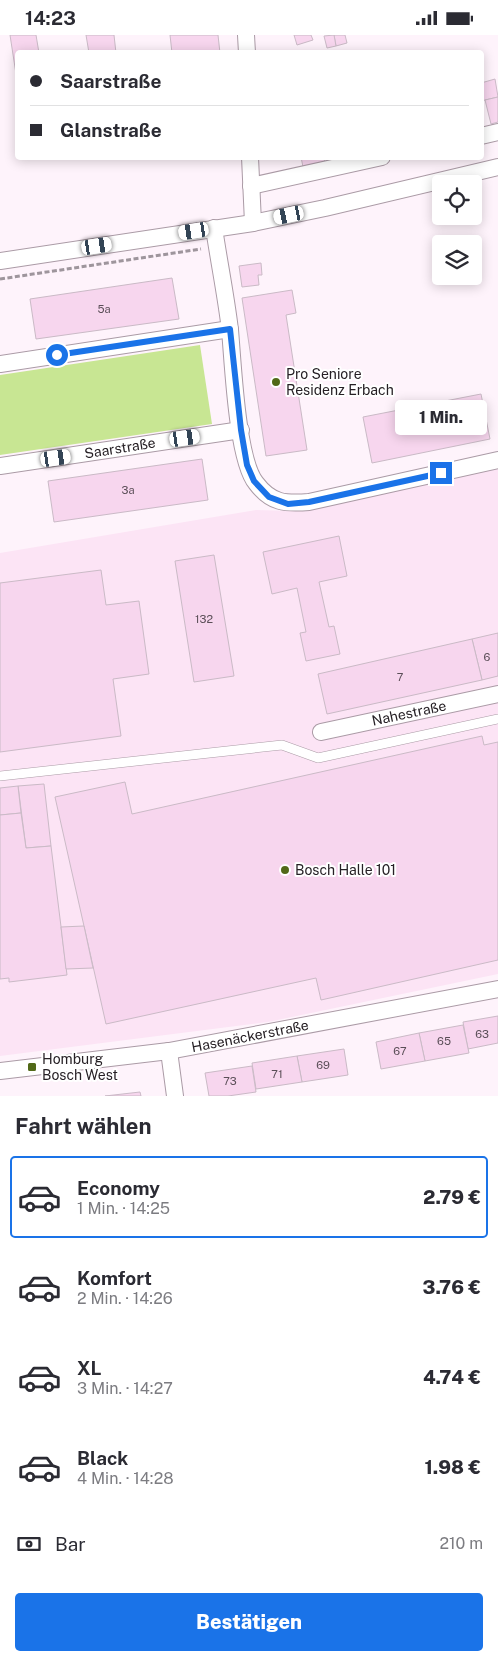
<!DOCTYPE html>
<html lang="de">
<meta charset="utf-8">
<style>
body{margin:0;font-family:"Public Sans",sans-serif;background:#f2f2f3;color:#2b2b33;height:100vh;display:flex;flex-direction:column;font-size:19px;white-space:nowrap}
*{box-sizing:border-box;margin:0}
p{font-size:16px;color:#7c7c81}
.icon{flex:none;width:28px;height:28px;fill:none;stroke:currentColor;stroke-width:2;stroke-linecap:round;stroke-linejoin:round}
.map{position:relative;height:1061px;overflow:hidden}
.side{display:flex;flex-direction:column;background:#fff;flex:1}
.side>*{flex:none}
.top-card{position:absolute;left:15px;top:15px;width:469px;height:110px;border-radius:5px;box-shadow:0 2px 12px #0003;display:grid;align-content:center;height:110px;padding:0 15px;background:#fff}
.fabs{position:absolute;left:432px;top:140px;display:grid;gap:10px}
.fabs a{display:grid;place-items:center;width:50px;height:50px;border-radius:5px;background:#fff;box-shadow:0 2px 12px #0003;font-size:25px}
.end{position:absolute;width:22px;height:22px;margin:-11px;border:6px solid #1a73e8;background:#fff;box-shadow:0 0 0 2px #fff}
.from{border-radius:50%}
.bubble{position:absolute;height:35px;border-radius:5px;background:#fff;box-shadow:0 2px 12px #0003;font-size:16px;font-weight:800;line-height:35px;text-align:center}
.car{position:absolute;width:15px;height:30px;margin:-15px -8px;border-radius:6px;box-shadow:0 0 4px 1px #0007;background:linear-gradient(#fff 24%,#345 0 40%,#fff 0 76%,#345 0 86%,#fff 0)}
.top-card b{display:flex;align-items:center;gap:18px;height:48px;font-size:19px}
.top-card b+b{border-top:1px solid #e1e1e2}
.top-card i{width:12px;height:12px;background:#2b2b33}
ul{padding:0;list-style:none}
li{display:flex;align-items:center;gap:15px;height:82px;margin:0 10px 8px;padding:0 5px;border:2px solid transparent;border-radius:5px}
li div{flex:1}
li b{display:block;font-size:19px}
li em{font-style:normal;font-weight:800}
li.on{border-color:#1a73e8}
li>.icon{width:45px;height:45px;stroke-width:1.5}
h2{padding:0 15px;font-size:22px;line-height:60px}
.pay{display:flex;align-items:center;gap:12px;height:55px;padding:0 15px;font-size:19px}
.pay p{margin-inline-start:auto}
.primary-button{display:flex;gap:10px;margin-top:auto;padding:10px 15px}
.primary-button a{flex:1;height:58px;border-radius:5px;background:#1a73e8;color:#fff;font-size:20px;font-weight:800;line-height:58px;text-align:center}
.status{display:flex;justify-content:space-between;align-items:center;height:35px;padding:0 25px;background:#fff;direction:ltr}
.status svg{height:14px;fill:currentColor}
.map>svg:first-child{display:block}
</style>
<div class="status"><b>14:23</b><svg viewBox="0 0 49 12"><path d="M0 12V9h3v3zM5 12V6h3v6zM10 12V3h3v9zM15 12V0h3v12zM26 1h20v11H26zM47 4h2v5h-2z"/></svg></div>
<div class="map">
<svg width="498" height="1061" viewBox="0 0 498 1061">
<rect width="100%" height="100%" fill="#fef3fb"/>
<path fill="#fce4f5" d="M498,433v506l-230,48 -268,34v-503l256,-43 37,1 55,-9z"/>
<path fill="#c8e693" d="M200,310l12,79 -212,31v-80z"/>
<g fill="#f7d6ee" stroke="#cabac6">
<path d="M10,0h26l3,18h-21v34z"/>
<path d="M86,0h28l2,18h-27z"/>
<path d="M170,0h48l2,18h-48z"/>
<path d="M294,0h17l2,5 -16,5z"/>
<path d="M334,0h11l2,8 -11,3z"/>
<path d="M334,0l2,11 -9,2 -3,-12z"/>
<path d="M495,44l3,18 -17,4v-18z"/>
<path d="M498,62v25l-7,2 -6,-24z"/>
<path d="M301,122h23l1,6 -22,4z"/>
<path d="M261,228l1,12h-4l1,10 -17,2 -3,-21z"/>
<path d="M172,243l7,41 -143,20 -6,-40z"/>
<path d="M292,255l4,23 -10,2 21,135 -41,6 -24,-158z"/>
<path d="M481,359l9,45 -118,24 -9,-46z"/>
<path d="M202,424l6,41 -154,22 -6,-41z"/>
<path d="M339,501l8,40 -28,6 10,45 5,-1 6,28 -34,7 -6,-28 6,-1 -9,-44 -25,6 -9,-42z"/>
<path d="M214,520l20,121 -40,6 -19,-121z"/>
<path d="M101,535l5,35 33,-4 10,73 -36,5 8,57 -121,16v-169z"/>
<path d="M498,598v43l-16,4 -10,-41z"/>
<path d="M472,604l10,41 -155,34 -9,-40z"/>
<path d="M482,701l2,9 14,-3v218l-177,40 -5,-22 -210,46 -51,-227 70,-15 7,32z"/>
<path d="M44,749l7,62 -25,2 -8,-62z"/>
<path d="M18,751l3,27 -21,2v-27z"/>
<path d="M21,778l5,35 25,-2 16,129 -58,7v-4l-9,1v-164z"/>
<path d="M84,891l9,42 -27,1 -5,-42z"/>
<path d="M498,981v27l-30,6 -5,-27z"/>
<path d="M463,990l6,28 -44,8 -6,-28z"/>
<path d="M419,998l6,28 -44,8 -5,-27z"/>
<path d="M344,1014l4,26 -46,7 -5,-26z"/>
<path d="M297,1021l5,26 -46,7 -4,-26z"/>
<path d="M252,1031l4,26 -28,4h-19l-4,-23z"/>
<path d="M140,1057l1,4h-36z"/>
</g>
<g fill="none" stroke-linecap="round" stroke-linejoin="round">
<g stroke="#ab9ba6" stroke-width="10">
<path id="service" d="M0,741l282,-31 36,13 180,-39"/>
</g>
<g stroke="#ab9ba6" stroke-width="18">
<g id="minor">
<path d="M246,0l1,18"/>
<path d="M481,101l17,-4"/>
<path d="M250,122l3,66"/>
<path d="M251,151l131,-29"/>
<path d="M214,193c5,34 12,68 16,102 3,33 7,130 26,153 15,20 29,21 53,19l189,-42"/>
<path d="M0,226l253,-38 72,-15 173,-41"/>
<path d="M0,329l230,-35"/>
<path d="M0,431l241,-36"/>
<path d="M321,697l177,-38"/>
<path d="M169,1016l6,45"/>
<path d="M0,1036l169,-20 329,-62"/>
</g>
</g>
<path stroke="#9e959c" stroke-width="3" stroke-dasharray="5 2.5" stroke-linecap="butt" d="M0,244l201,-30"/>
<use href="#service" stroke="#fff" stroke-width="9"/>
<use href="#minor" stroke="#fff" stroke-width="16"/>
</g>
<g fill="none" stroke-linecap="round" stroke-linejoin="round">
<path stroke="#1a73e8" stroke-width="6" d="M57,320l173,-26 11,101 6,35 7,16 15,16 19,7 21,-2 132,-29"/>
</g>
<g fill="#516918" stroke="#fff" stroke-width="2">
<circle cx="276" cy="347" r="5"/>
<circle cx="285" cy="835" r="5"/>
<rect x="27" y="1027" width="10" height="10" rx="2.5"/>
</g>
<g text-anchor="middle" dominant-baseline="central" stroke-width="4" stroke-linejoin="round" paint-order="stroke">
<g font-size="11" fill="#5a4e57">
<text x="104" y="274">5a</text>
<text x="128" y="455">3a</text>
<text x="204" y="584">132</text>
<text x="487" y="622">6</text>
<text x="400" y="642">7</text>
<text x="482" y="999">63</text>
<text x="444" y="1006">65</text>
<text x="400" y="1016">67</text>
<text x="323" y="1030">69</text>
<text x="277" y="1039">71</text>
<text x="230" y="1046">73</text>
</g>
<g font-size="14" fill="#262025" stroke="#fff" text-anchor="start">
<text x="286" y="339">Pro Seniore<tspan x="286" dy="16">Residenz Erbach</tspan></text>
<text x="295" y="835">Bosch Halle 101</text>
<text x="42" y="1024">Homburg<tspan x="42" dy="16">Bosch West</tspan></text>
</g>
<g font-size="14" fill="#262025" stroke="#fff">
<text transform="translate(120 413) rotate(-9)">Saarstraße</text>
<text transform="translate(409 678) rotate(-12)">Nahestraße</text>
<text transform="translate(250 1001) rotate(-11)">Hasenäckerstraße</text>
</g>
</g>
</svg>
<div class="fabs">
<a><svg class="icon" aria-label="locate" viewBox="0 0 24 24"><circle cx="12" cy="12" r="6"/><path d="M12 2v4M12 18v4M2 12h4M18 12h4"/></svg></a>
<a><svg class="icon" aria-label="layers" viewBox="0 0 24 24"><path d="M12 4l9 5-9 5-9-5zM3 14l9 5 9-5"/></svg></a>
</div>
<i class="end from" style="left:57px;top:320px"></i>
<i class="end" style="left:441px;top:438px"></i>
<div class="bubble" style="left:395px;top:365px;width:92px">1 Min.</div>
<i class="car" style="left:289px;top:180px;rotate:258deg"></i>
<i class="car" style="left:194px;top:196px;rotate:261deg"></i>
<i class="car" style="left:97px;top:211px;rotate:81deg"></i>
<i class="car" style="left:185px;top:403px;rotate:82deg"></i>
<i class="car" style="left:56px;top:423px;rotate:82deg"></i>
<div class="top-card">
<b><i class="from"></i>Saarstraße</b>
<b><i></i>Glanstraße</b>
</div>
</div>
<section class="side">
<h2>Fahrt wählen</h2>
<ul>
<li class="on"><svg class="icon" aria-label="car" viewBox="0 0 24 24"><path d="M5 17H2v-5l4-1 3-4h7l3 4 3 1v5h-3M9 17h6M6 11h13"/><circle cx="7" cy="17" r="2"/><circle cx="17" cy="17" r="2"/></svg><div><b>Economy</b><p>1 Min. · 14:25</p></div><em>2.79 €</em></li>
<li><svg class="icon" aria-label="car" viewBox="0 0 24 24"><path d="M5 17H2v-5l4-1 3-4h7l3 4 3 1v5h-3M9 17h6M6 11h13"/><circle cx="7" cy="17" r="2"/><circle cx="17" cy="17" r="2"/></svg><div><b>Komfort</b><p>2 Min. · 14:26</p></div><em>3.76 €</em></li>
<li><svg class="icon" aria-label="car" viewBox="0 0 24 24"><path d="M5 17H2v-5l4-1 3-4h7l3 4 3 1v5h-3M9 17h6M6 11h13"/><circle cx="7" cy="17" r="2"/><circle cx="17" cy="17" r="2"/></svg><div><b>XL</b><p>3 Min. · 14:27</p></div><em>4.74 €</em></li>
<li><svg class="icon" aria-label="car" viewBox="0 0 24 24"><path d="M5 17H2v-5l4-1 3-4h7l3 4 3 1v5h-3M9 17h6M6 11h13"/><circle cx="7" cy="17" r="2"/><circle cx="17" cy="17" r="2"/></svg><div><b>Black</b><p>4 Min. · 14:28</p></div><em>1.98 €</em></li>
</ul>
<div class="pay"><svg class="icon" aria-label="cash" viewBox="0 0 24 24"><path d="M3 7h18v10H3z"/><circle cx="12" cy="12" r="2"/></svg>Bar<p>210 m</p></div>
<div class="primary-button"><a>Bestätigen</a></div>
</section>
